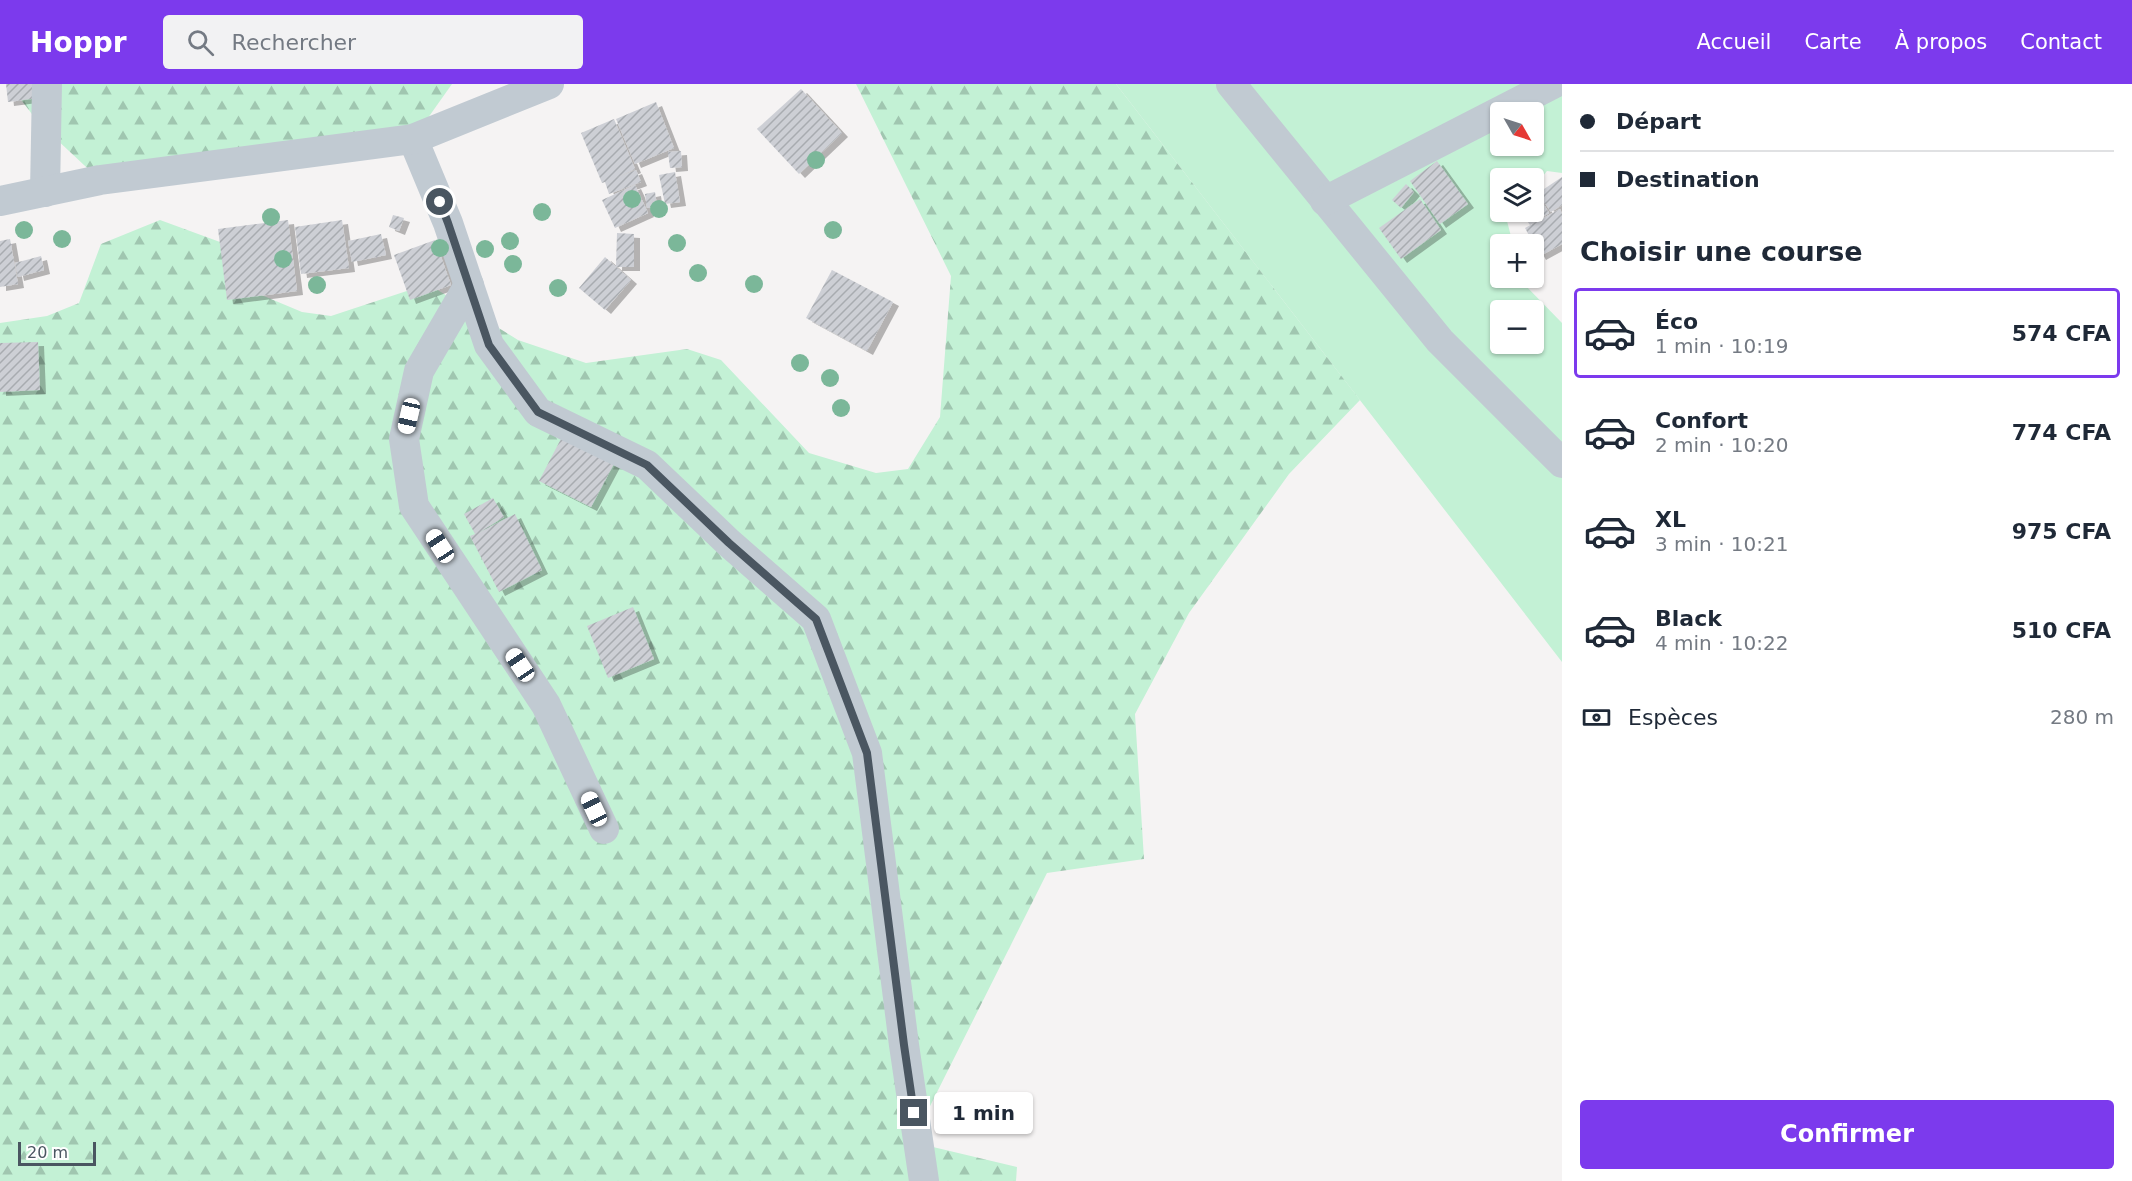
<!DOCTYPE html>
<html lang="fr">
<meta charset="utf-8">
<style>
body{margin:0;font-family:"DejaVu Sans",sans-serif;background:#f2f2f3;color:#1f2937;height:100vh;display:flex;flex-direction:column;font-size:22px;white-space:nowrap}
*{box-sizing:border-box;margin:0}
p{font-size:20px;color:#747a83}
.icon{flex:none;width:33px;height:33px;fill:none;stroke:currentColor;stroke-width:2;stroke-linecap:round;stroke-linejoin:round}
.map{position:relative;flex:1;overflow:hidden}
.sheet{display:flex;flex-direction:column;background:#fff;width:570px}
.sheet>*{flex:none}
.hud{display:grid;align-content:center;height:132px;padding:0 18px;background:#fff}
.needle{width:39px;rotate:129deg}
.controls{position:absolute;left:1490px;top:18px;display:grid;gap:12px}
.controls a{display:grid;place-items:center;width:54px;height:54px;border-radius:6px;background:#fff;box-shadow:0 2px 4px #0004;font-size:30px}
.scale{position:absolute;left:18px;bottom:15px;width:78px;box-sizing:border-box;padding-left:6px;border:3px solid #4a5661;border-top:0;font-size:16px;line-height:21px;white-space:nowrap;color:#4a5661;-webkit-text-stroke:4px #fff;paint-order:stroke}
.end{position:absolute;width:27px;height:27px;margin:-14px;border:8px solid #4a5661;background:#fff;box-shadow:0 0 0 3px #fff}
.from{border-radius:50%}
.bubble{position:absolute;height:42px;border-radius:6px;background:#fff;box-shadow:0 2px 4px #0004;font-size:20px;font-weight:700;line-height:42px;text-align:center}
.car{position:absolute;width:18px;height:36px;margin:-18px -9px;border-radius:8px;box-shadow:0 0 4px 2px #0007;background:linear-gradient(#fff 24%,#345 0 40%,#fff 0 76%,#345 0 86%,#fff 0)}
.hud b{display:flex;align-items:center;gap:21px;height:57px;font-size:22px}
.hud b+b{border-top:2px solid #e0e1e3}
.hud i{width:15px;height:15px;background:#1f2937}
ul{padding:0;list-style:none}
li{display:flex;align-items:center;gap:18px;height:90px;margin:0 12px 9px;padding:0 6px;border:3px solid transparent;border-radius:6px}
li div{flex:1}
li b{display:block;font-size:22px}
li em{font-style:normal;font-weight:700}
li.selected{border-color:#7c3aed}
li>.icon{width:54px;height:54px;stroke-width:1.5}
h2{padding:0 18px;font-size:27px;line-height:72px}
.pay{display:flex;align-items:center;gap:15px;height:66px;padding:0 18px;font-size:22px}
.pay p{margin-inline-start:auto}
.button{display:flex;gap:12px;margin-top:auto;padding:12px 18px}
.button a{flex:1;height:69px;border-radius:6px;background:#7c3aed;color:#fff;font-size:24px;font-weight:700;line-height:69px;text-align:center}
header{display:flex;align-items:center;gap:36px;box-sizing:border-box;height:84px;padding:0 30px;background:#7c3aed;color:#fff}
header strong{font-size:28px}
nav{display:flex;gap:33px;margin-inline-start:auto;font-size:21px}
.search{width:420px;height:54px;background:#f2f2f3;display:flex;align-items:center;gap:15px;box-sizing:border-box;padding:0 21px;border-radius:6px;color:#747a83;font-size:22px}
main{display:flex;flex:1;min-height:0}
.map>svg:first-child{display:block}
</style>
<header>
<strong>Hoppr</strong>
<div class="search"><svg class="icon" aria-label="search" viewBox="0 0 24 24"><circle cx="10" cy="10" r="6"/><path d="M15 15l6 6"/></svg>Rechercher</div>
<nav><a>Accueil</a><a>Carte</a><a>À propos</a><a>Contact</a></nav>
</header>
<main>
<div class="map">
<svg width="1562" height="1097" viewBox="0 0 1562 1097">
<defs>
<pattern id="forest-firs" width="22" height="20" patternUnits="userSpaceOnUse" patternTransform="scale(1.5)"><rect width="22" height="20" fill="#c3f1d5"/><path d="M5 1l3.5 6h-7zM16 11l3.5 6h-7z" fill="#a0c6b0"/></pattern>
<pattern id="building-hatch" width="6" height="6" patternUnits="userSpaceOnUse" patternTransform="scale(1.5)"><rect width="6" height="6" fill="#cdcfd5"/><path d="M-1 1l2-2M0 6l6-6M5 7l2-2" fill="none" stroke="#a8abb0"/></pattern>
<filter id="shadow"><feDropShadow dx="6" dy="4" stdDeviation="0" flood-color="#0004"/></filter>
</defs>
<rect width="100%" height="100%" fill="#f5f3f3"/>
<path fill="#c3f1d5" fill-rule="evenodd" d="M1116,0h446v89l-15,-2 -14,17v-10h-33v34h14l-7,9 6,23h-13v34h23l1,6 38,39v339zM1500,28h33v34h-33zM1500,226h33v34h-33z"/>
<g fill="url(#forest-firs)">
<path d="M9,0h443l-39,55 -313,41 -62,-58z"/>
<path d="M856,0h260l244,316 -71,74 -100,139 -54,101 9,145 -97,14 -135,269 105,25 -1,14h-1016v-858l47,-7 32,-13 22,-59 59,-24 60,22 39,52 43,18 29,4 97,-32 90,56 68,23 101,-14 34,11 88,93 67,20 32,-4 32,-52 11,-141z"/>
</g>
<g fill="url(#building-hatch)" filter="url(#shadow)">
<path d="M6,0h31l2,14 -31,4z"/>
<path d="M801,5l41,44 -43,41 -42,-45z"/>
<path d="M656,18l18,46 -39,16 -19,-45z"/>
<path d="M614,35l21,50 -19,9 20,-8 5,12 -32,12 -4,-12 -3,1 -21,-50z"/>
<path d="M681,67l1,16 -12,1 -2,-16z"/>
<path d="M1437,77l31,43 -28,20 -30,-43z"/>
<path d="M675,88l5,30 -15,2 -6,-29z"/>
<path d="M1562,93v28l-11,7 -13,-19z"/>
<path d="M1406,100l8,8 -13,16 -9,-8z"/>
<path d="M635,101l13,28 -33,15 -13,-28z"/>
<path d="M655,108l2,14 -10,2 -2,-14z"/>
<path d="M1537,109l12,20 -19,12 -9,-13h12v-17z"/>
<path d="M1420,115l21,31 -40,29 -22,-31z"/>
<path d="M1560,125l2,5v30l-22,12 -15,-28z"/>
<path d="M393,131l11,3 -5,13 -10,-4z"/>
<path d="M288,136l9,71 -70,9 -9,-71z"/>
<path d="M342,136l7,48 -48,6 -6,-47z"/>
<path d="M617,149l17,1v33h-18z"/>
<path d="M381,150l5,21 -34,7 -4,-21z"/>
<path d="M10,155l8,45 -18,3v-46z"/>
<path d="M435,156l16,45 -41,15 -16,-45z"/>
<path d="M41,172l3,14 -26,7 -3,-14z"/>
<path d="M605,173l26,23 -26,30 -26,-22z"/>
<path d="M832,186l61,32 -26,49 -61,-33z"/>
<path d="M38,258l2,48 -40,2v-49z"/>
<path d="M564,349l52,27 -25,47 -52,-26z"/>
<path d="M493,414l11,19 -24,15 35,-18 27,56 -43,22 -29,-56 5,-2 -11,-20z"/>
<path d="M633,523l21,52 -46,19 -21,-52z"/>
</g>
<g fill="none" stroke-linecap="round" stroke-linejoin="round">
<g stroke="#c1cad2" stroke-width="30">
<path d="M1231,0l209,257 122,122"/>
<path d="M413,55l35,84 41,122 49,67 109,53 82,78 87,76 51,134 37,292 20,136"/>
<path d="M45,108l2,-108"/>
<path d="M0,117l100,-21 313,-41 136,-55"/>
<path d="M1325,117l228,-117"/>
<path d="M469,201l-50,86 -15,68 10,67 132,199 58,124"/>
</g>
</g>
<g fill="#7bb799">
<circle cx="816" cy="76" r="9"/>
<circle cx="632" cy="115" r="9"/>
<circle cx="659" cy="125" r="9"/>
<circle cx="542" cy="128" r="9"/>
<circle cx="271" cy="133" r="9"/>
<circle cx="24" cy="146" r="9"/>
<circle cx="833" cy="146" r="9"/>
<circle cx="62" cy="155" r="9"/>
<circle cx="510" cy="157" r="9"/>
<circle cx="677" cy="159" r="9"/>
<circle cx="440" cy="164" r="9"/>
<circle cx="485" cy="165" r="9"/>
<circle cx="283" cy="175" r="9"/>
<circle cx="513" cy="180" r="9"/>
<circle cx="698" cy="189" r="9"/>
<circle cx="754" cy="200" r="9"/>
<circle cx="317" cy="201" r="9"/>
<circle cx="558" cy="204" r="9"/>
<circle cx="800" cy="279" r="9"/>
<circle cx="830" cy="294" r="9"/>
<circle cx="841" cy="324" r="9"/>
</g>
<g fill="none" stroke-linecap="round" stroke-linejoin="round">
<path stroke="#4a5661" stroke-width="8" d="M440,118l8,21 41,122 49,67 109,53 82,78 87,76 51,134 37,292 10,68"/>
</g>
</svg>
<div class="controls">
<a><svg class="needle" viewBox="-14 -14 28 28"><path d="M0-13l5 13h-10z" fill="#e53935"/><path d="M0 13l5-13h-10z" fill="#747a83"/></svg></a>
<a><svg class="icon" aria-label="layers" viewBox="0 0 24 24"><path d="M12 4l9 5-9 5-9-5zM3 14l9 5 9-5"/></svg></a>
<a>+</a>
<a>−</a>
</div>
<div class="scale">20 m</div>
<i class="end from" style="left:440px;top:118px"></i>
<i class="end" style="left:914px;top:1029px"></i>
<div class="bubble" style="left:934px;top:1008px;width:99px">1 min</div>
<i class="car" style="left:409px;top:332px;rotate:193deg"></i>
<i class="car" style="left:440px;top:462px;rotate:327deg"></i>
<i class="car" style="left:520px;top:581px;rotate:326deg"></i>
<i class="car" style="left:594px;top:725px;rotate:335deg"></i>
</div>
<section class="sheet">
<div class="hud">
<b><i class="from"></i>Départ</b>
<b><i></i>Destination</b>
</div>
<h2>Choisir une course</h2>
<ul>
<li class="selected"><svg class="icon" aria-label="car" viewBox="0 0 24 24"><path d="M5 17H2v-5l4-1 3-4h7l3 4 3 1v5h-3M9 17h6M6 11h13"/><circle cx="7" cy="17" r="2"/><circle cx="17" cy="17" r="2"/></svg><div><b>Éco</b><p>1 min · 10:19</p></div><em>574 CFA</em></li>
<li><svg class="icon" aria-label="car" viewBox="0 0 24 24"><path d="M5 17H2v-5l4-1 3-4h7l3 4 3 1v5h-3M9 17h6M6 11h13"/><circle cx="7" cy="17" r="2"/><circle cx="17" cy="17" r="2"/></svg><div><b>Confort</b><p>2 min · 10:20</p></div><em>774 CFA</em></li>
<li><svg class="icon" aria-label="car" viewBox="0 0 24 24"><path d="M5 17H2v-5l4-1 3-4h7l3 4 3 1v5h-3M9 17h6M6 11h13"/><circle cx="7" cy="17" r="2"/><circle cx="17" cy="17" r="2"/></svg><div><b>XL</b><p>3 min · 10:21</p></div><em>975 CFA</em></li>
<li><svg class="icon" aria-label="car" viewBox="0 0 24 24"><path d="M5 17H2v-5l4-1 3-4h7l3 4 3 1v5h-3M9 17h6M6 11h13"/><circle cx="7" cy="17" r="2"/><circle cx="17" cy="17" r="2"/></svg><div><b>Black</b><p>4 min · 10:22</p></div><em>510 CFA</em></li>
</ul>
<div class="pay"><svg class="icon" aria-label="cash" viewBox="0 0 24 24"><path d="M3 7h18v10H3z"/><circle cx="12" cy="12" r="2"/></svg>Espèces<p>280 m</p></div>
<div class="button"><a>Confirmer</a></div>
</section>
</main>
